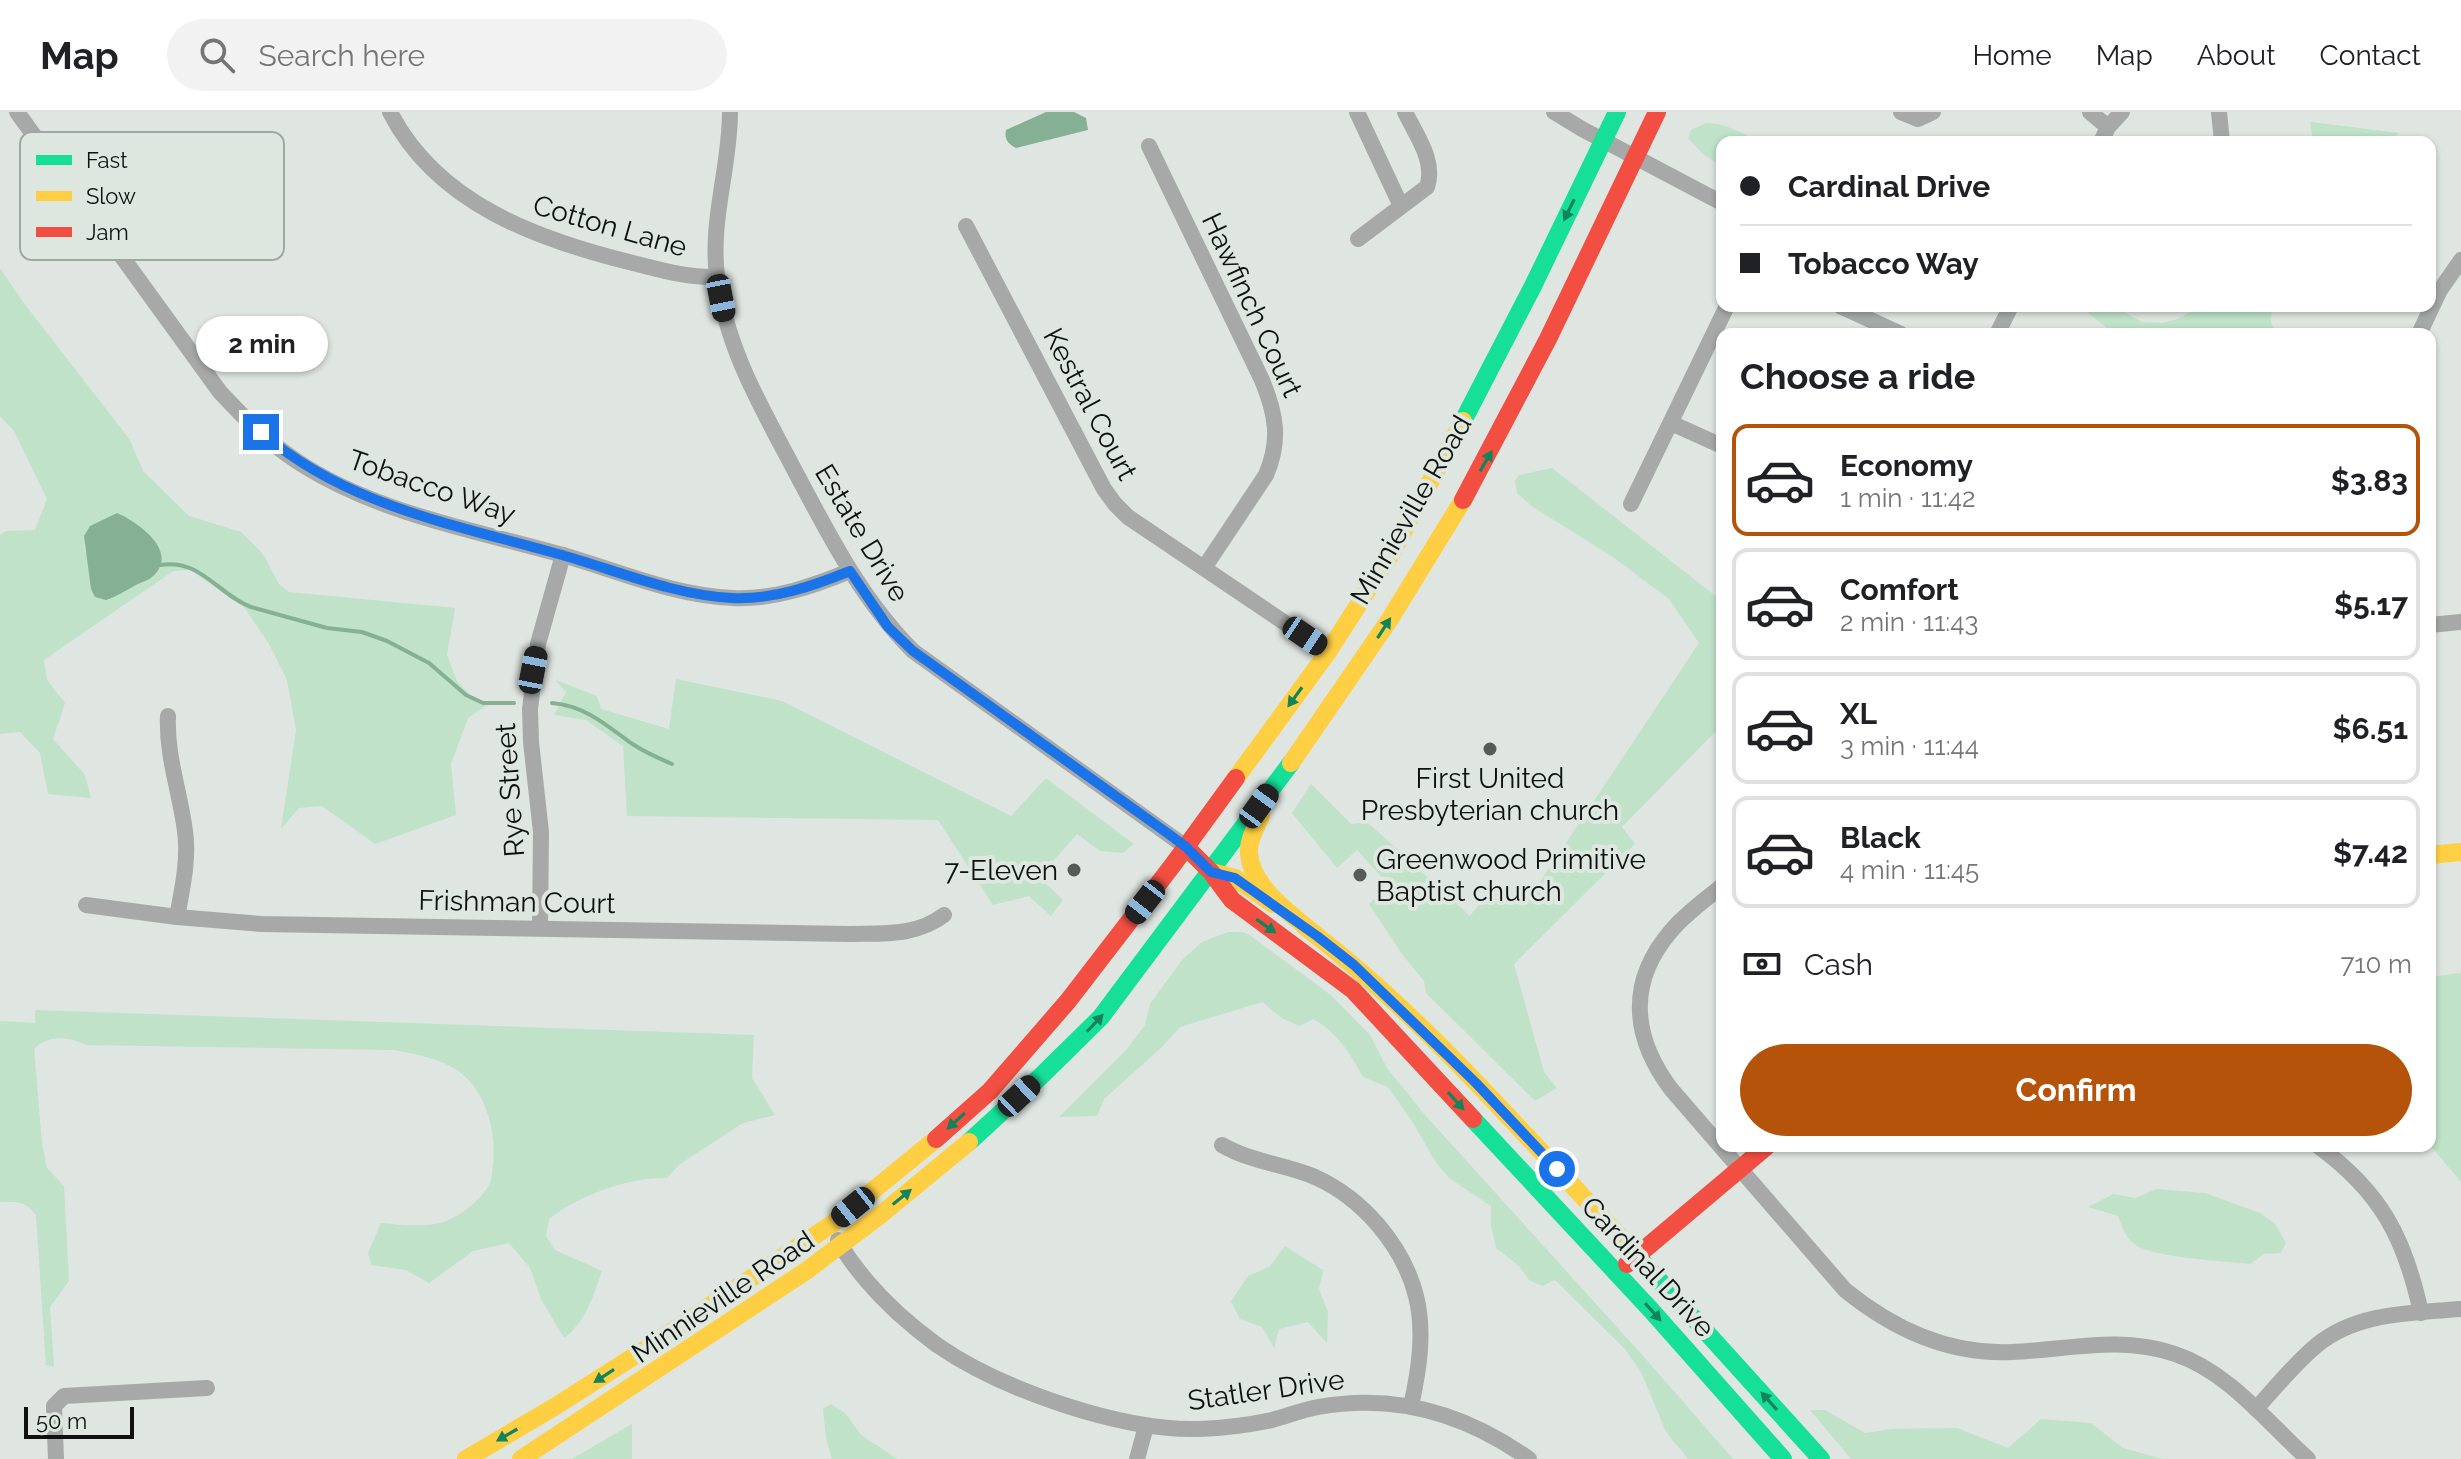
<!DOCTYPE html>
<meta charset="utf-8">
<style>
body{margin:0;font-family:Raleway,sans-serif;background:#f2f2f2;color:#202124;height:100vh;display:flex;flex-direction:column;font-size:30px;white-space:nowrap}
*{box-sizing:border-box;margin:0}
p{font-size:26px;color:#757577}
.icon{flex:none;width:44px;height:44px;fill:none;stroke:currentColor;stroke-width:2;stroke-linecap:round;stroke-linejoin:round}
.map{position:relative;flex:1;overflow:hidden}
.sheet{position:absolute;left:1716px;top:216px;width:720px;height:824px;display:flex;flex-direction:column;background:#fff;border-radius:16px;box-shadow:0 2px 6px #0004}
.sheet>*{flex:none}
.banner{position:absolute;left:1716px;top:24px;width:720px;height:176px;border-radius:16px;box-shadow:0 2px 6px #0004;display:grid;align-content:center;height:176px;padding:0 24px;background:#fff}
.scale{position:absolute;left:24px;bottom:20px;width:110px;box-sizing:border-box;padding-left:8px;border:4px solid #0e110f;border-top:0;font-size:22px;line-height:28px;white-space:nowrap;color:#0e110f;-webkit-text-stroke:6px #dde7e0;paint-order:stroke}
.end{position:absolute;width:36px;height:36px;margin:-18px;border:10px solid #1a73e8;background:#fff;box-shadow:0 0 0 4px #fff}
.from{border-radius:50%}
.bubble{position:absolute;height:56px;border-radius:28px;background:#fff;box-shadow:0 2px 6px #0004;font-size:26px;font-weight:700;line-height:56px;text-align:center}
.car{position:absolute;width:24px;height:48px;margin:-24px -12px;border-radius:10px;box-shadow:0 0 6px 2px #0007;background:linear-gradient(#222 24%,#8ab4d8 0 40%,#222 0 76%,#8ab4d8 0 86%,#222 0)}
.banner b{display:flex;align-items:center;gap:28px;height:76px;font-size:30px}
.banner b+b{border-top:2px solid #e0e0e0}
.banner i{width:20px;height:20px;background:#202124}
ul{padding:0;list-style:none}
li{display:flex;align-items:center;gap:24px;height:112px;margin:0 16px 12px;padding:0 8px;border:4px solid #e0e0e0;border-radius:16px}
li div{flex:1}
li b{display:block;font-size:30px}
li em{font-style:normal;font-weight:700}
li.on{border-color:#b45309}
li>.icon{width:72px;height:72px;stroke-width:1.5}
h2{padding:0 24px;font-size:36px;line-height:96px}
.pay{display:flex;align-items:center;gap:20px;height:88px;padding:0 24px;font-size:30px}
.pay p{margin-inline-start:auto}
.button{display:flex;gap:16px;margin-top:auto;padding:16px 24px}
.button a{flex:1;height:92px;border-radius:48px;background:#b45309;color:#fff;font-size:32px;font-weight:700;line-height:92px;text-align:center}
header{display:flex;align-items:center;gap:48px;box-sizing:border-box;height:112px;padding:0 40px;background:#fff;border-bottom:2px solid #e0e0e0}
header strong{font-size:38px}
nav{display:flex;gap:44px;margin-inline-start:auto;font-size:28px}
.search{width:560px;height:72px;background:#f2f2f2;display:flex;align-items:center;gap:20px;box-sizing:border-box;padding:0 28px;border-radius:44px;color:#757577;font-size:30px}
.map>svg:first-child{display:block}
</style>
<header>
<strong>Map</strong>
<div class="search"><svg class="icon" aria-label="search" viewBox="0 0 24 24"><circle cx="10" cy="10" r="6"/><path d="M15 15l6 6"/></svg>Search here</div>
<nav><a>Home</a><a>Map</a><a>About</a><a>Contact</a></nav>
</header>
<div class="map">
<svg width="2461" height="1347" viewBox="0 0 2461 1347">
<rect width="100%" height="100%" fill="#dfe5e1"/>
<g fill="#bfe2c9" fill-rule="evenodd">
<path d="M2310,10h1l88,11 -10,9h-76z"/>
<path d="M1706,11c23,0 37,13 59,19h-43v24l-18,-11 -16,-17 3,-8z"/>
<path d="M0,156l23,34 107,138 13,31 46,45 52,16 22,22 16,30 10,8 166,16 -8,47 10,26 16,17 17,5 -22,15 -17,46 5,51 -81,29 -53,-38 -23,2 -18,21 15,-99 -9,-50 -18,-36 -25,-37 -54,-37 -17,1 -129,89 3,20 18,23 -12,36 32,36 6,23 -43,-4 -8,-41 -20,-21 -20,2v-199l6,-4 29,-1 12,-31 -33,-68 -14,-15zM117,401l36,64 -16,8 -50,-29 -3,-10 6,-20z"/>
<path d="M2080,194h33l29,16 20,1 16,-4 22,-13h72l-1,16 5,12h-162z"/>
<path d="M1552,356l170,133v124l-100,102 13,17 -121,120 30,108 13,16 -22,13 -109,-108 -2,-12 -22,-27 -33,-50 20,-19 -32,-35 -20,18 -45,-55 19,-29 40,40 16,-2 103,94 21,-27 33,17 175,-263 -30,-44 -56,-42 -80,-50 -16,-14 -2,-12 4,-6z"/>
<path d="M676,567l106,22 229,115 35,-38 88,66 -11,9 -23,-2 -23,-17 -38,43 24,23 -12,16 -22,-20 -36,9 -55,-85 -311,-4 -4,-70 -37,-26 -32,-5 12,-23 -11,-12 42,16 4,13 68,20z"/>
<path d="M1228,820h15l8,4 81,60 38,39 17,33 38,47 219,242 89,102h-45l-22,-27 -24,-58 -17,-25 -70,-69 -13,6 -13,-6 -10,-14 -23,-18 -5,-23v-19l-42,-28 -14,-17 -23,-40 -24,-34 -25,-10c-12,-23 -27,-46 -50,-58l-13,7 -17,-7 -21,-17 -82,25 -18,20 -58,52 -7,17 -38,1 68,-68 18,-24 5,-21 32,-44 20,-18z"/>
<path d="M2461,861v209l-31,-37v-168z"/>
<path d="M35,898l719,25 -2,43 23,37 -32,8 -63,41 -13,14c-38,-1 -88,17 -118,41l-3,17 9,14 47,21c-9,25 -16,51 -38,67l-23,-39 -11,-31 -21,-25 -36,8 -44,32 -23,-13 -35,-5 -3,-12 13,-30c19,2 43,5 62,-1 17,-5 39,-23 47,-39 2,-4 2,-12 3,-18 4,-32 -7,-75 -35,-94 -18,-13 -43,-17 -64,-21l-307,-5c-20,-8 -37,-11 -53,4l8,94 5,25 17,18 5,95 -19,26 4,60 -8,-2 -10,-150c-9,-13 -20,-14 -36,-13v-181l35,2z"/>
<path d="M2157,1077l48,4 55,20 15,11 11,19 -5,10 -17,1 -14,10c-25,-3 -100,-6 -117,-21 -8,-7 -11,-17 -15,-27l-30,-9 26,-13 21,4z"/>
<path d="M1285,1134l38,24 -4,19 9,23 -1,31 -19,-21 -29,7 -5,19 -12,-21 -22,-8 -9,-18 17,-25 21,-9z"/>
<path d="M831,1292l14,9 16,22 36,24h-65l-6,-21 -3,-29z"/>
<path d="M1810,1298h15l40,23 27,-4 65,-1 51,20 33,-29 50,4 32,25 40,11h-312z"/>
<path d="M632,1312v35h-60z"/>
</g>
<g fill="#86b094">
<path d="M1046,0h28l12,6 2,12 -72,18c-8,-4 -12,-9 -10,-18z"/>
<path d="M117,401c21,9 65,40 34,65 -4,3 -12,5 -17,8 -9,5 -18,11 -28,14l-11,-3 -4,-8 -7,-53 6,-10z"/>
</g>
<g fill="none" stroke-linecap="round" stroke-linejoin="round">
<g stroke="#86b094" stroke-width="4">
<path d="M160,453c41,-7 58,30 91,42l76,21 35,4 25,9 42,22 37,32 17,8h31"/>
<path d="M552,591c33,3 53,21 79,40 13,9 27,15 41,21"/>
</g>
<g stroke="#a6a9a7" stroke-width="16">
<path d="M17,0l203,280c26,28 53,55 86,75 76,47 172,64 257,88 55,16 112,41 170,43 41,2 80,-12 117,-27"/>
<path d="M390,0c47,92 149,128 243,151 28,7 55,15 84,14"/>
<path d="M730,0c0,55 -20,108 -13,164 9,73 46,134 79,197 34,64 66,127 117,178l273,196"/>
<path d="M1357,0l44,94"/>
<path d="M1554,0l28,17 140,74"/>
<path d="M1901,0l17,7 15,-7"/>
<path d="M2090,0l18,15"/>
<path d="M2219,0l3,30"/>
<path d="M2101,30l7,-15 14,-15"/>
<path d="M1149,34l113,234c14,34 19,60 4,95l-62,93"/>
<path d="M966,114l138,263 11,15 13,13 200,135"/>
<path d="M1358,127l69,-52c9,-26 -11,-52 -22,-75"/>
<path d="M1840,194l61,28"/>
<path d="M1997,222l14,-28"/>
<path d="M2419,222l21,-44 21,-30"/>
<path d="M1671,311l51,23"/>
<path d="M1631,392l96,-198"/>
<path d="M2430,513l31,-3"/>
<path d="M168,604c-2,39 12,76 17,115 4,29 -3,59 -8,86"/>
<path d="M1722,774c-17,14 -37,28 -51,45 -44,51 -39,106 0,158l174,201c48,39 104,65 167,62 56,-2 108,-17 163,2 54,18 92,68 133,105"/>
<path d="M86,793l91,12 84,7 587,10c34,-1 67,3 96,-19"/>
<path d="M540,816l1,-96 -10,-90 -1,-33 8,-65 25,-89"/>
<path d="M1222,1033c29,17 62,19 93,32 47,21 88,68 101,119 9,36 3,74 -5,110"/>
<path d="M2318,1034c63,46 87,92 103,167"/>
<path d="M838,1128c7,14 18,28 28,40 21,25 45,46 71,65 65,45 184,86 262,84 25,-1 49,-4 73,-9 15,-4 30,-10 46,-13 77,-14 148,7 211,52"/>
<path d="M2256,1297c19,-21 38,-45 61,-64 40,-33 95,-32 144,-36"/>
<path d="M56,1347l-2,-53 10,-10 143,-8"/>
<path d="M1137,1347l9,-33"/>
</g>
<g stroke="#16e098" stroke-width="18">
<path d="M1463,309l70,-135 84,-174"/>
<path d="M1473,1007l178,191 132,149"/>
<path d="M969,1030l71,-65 61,-60 190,-254"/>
<path d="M1621,1126l200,221"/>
</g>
<g stroke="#ffcf43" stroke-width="18">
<path d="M1291,651l99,-144 73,-119"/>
<path d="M1236,666l92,-126 63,-98 72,-133"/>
<path d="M1261,704c-5,11 -13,24 -12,37 2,35 44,62 68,83"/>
<path d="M2430,743l31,-3"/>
<path d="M1211,760l24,6 38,26"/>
<path d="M1304,814c118,89 216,204 317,312"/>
<path d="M466,1347l90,-53 91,-58 185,-124 104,-85"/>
<path d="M521,1347l285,-188 73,-55 90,-74"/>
</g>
<g stroke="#f24e42" stroke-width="18">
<path d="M1463,388l85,-161 109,-227"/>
<path d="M1186,735l25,25 21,28 121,90 120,129"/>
<path d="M936,1027l54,-48 78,-90 104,-135 64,-88"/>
<path d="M1627,1152l140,-118"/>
</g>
</g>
<defs><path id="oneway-solid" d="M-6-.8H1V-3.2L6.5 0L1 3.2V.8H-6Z" transform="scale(2)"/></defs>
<g fill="#12835a">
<use href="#oneway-solid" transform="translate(1569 98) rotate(116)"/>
<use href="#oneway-solid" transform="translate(1486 349) rotate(-60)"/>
<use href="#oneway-solid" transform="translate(1384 516) rotate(-57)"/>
<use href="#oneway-solid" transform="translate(1295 585) rotate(126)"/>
<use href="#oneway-solid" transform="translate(1266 814) rotate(35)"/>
<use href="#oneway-solid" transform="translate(1095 911) rotate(-47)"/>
<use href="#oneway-solid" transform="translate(1456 989) rotate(48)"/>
<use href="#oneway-solid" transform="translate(956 1009) rotate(138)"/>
<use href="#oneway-solid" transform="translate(902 1085) rotate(-39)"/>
<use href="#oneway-solid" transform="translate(1653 1200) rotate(48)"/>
<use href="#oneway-solid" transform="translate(604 1264) rotate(147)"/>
<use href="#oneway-solid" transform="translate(1769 1289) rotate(-132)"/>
<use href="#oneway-solid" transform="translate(507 1323) rotate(150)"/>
</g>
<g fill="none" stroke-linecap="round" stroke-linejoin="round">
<path stroke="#1a73e8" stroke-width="10" d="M261,320c84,74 196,93 301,123 56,16 112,40 170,43 41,2 81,-12 118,-27l38,56 25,24 257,184 16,12 25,25 24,6 82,58 37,29 122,118 81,86"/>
</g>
<g fill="#575b58" stroke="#dde7e0" stroke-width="3">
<circle cx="1490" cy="637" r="8"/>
<circle cx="1074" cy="758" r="8"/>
<circle cx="1360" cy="763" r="8"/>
</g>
<g text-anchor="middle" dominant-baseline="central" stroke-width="8" stroke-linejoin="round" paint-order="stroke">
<g font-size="28" fill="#0e110f" stroke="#dde7e0">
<text transform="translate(610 114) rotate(16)">Cotton Lane</text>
<text transform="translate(1252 193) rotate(65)">Hawfinch Court</text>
<text transform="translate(1090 292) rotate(62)">Kestral Court</text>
<text transform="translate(432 375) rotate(19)">Tobacco Way</text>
<text transform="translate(1411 398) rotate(-60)">Minnieville Road</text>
<text transform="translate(862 421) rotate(59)">Estate Drive</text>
<text transform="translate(510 678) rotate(-94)">Rye Street</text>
<text transform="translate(517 790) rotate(1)">Frishman Court</text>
<text transform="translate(1648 1155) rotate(47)">Cardinal Drive</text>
<text transform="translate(723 1185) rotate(-34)">Minnieville Road</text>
<text transform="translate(1266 1278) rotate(-8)">Statler Drive</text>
</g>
<g font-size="28" fill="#0e110f" stroke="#dde7e0">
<text x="1490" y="666">First United<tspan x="1490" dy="32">Presbyterian church</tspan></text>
<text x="1376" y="747" text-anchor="start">Greenwood Primitive<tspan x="1376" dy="32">Baptist church</tspan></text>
<text x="1058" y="758" text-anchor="end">7-Eleven</text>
</g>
</g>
<rect x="20" y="20" width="264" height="128" rx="12" fill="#dde7e0" stroke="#9fa7a1" stroke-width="2"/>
<rect x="36" y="43" width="36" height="10" fill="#16e098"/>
<rect x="36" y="79" width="36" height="10" fill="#ffcf43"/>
<rect x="36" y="115" width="36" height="10" fill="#f24e42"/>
<g font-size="22" fill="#0e110f">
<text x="86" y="56">Fast</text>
<text x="86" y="92">Slow</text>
<text x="86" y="128">Jam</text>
</g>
</svg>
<div class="scale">50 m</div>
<i class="end from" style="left:1557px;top:1057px"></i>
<i class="end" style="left:261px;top:320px"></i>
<div class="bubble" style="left:196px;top:204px;width:132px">2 min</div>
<i class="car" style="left:721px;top:186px;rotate:169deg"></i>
<i class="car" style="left:1305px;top:524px;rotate:124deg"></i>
<i class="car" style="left:533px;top:558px;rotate:11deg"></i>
<i class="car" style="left:1259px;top:694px;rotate:36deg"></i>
<i class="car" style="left:1145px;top:790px;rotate:218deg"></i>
<i class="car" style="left:1019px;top:984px;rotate:47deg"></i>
<i class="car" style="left:853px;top:1095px;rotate:231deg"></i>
<div class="banner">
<b><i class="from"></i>Cardinal Drive</b>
<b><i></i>Tobacco Way</b>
</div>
<section class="sheet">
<h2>Choose a ride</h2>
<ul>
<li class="on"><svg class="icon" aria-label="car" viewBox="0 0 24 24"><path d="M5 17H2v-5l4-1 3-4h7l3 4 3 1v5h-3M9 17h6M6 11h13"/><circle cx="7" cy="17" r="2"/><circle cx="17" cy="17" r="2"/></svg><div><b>Economy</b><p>1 min · 11:42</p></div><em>$3.83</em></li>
<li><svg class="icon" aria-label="car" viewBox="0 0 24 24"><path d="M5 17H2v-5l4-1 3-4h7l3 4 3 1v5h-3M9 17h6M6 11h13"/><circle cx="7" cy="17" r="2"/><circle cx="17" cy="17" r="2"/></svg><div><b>Comfort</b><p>2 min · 11:43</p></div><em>$5.17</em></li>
<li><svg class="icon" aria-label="car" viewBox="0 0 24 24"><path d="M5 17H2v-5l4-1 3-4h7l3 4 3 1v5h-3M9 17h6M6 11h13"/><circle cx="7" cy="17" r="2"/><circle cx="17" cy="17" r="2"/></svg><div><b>XL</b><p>3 min · 11:44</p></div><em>$6.51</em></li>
<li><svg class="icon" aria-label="car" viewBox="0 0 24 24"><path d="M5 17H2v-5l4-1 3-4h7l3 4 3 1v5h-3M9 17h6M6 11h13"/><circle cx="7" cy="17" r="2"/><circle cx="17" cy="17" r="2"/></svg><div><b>Black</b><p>4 min · 11:45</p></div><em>$7.42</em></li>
</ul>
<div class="pay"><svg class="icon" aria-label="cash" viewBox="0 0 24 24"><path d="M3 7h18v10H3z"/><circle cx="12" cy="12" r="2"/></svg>Cash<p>710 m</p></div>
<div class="button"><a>Confirm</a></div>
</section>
</div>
